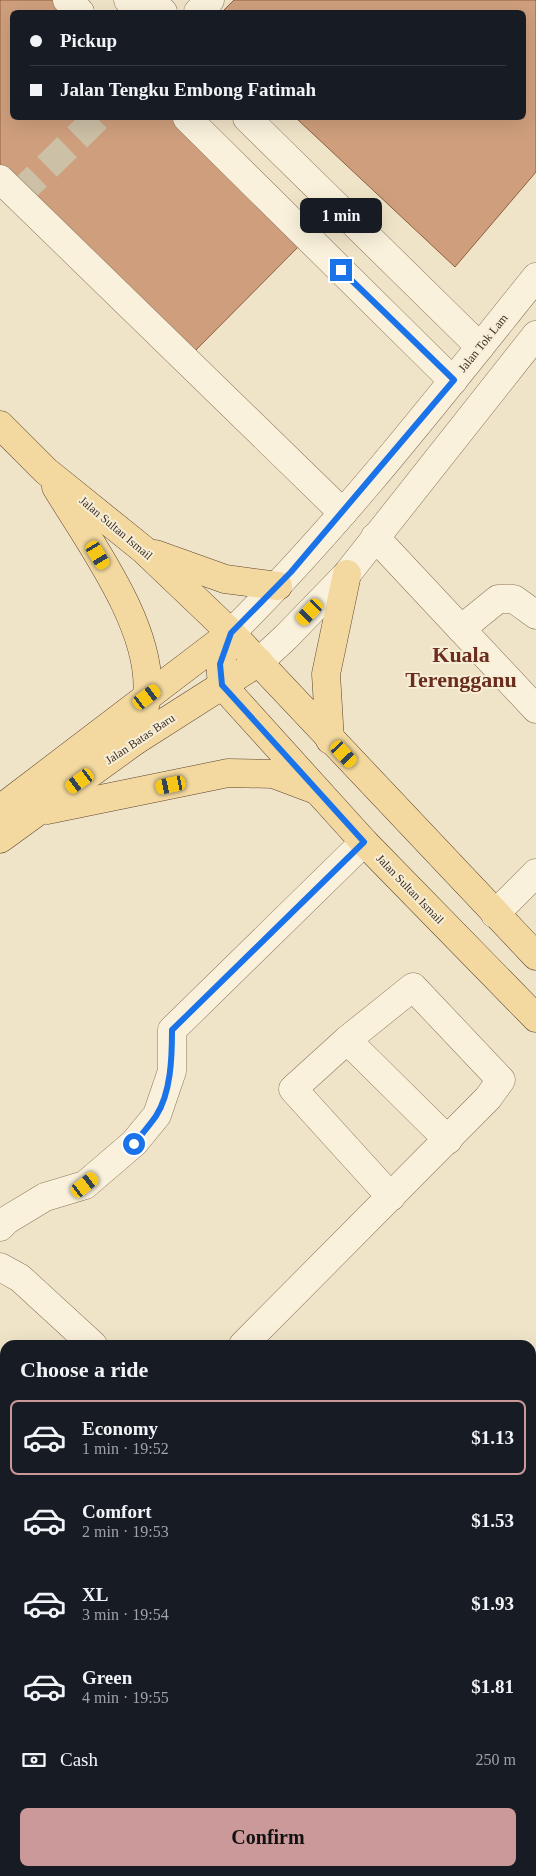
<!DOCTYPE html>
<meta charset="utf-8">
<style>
body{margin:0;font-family:Georgia,serif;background:#20242c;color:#f1f3f6;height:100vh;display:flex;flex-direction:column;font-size:19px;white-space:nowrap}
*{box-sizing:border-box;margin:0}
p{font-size:16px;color:#9ea1a6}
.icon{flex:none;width:28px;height:28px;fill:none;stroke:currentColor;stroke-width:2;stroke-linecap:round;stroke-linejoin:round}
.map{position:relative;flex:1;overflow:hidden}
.sheet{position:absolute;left:0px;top:1340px;width:536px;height:536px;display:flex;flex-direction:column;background:#171b24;border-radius:15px 15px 0 0;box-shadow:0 5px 20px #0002}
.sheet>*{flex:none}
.top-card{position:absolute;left:10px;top:10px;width:516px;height:110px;border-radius:8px;box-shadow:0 5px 20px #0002;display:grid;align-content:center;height:110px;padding:0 20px;background:#171b24}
.end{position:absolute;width:22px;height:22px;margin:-11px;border:6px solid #1a73e8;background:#fff;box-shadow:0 0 0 2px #fff}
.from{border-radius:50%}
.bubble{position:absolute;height:35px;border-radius:8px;background:#171b24;box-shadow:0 5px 20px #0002;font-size:16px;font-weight:600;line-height:35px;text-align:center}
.car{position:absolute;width:15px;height:30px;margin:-15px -8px;border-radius:6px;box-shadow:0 0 4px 1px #0007;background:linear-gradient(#f5c518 24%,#345 0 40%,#f5c518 0 76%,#345 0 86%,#f5c518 0)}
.top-card b{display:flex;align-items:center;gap:18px;height:48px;font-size:19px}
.top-card b+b{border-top:1px solid #363941}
.top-card i{width:12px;height:12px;background:#f1f3f6}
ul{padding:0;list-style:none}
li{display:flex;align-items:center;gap:15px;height:75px;margin:0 10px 8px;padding:0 10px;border:2px solid transparent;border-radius:8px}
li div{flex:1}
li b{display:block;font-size:19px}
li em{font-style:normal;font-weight:600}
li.selected{border-color:#cc999b}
li>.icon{width:45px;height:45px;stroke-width:1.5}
h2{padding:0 20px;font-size:22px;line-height:60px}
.pay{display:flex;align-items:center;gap:12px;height:55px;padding:0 20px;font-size:19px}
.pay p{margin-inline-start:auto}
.cta{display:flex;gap:10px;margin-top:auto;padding:10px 20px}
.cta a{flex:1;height:58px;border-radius:8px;background:#cc999b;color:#111;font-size:20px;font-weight:600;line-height:58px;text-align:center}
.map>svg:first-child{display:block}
</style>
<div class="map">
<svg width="536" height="1876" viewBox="0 0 536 1876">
<rect width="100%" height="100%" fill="#f0e4c8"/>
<path fill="#bfc49a" d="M0,1835l5,3v33h45l7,5h-57z"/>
<g fill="#cf9f7d" stroke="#8d5f41">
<path d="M0,0h73l12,12h-73v106h181l118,116 -120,121 -191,-187z"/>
<path d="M234,0h302v172l-81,95 -159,-149h228v-106h-302z"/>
<path d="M531,1730l5,1v43l-5,-1z"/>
<path d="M374,1871h37l-2,5h-31l-5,-2z"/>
</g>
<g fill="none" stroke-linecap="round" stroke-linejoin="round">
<path stroke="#ccc0a6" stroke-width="28" stroke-dasharray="28 14" stroke-linecap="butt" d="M17,196l80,-78"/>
<g stroke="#8d765c" stroke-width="29">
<g id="minor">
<path d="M67,0l13,12"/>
<path d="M128,0l13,12"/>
<path d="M150,0l13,12"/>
<path d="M198,12l12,-12"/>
<path d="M187,118l266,263"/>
<path d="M247,118l233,229"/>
<path d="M0,179l343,334"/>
<path d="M375,537l161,172"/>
<path d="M461,629l37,-30h16l22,16"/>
<path d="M231,633c111,-110 207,-234 305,-356"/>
<path d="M259,662l27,-25 61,-63 189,-239"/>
<path d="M495,914l41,-41"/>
<path d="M347,1040l101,100"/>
<path d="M0,1227l7,-7 38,-23 40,-12 49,-42 23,-28 15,-44v-41l192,-188"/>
<path d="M0,1267l20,11 73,67"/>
<path d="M243,1345l245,-247 13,-18 -88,-93 -66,53 -54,49 98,108"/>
<path d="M0,1815l5,4"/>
<path d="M78,1871l7,5"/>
<path d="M296,1876l3,-5"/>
</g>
</g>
<g stroke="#5b4430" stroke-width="29">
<g id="major">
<path d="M0,425l46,46 98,79 87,83 305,323"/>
<path d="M56,487c34,56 98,142 91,209 -2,15 -8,30 -12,45"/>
<path d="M155,554l70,25 53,7"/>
<path d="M231,633l-11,30 2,22 142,157 172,176"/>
<path d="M330,740l-4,-66 21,-100"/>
<path d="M0,809l231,-176"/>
<path d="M47,810l181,-37 45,1 40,15"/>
<path d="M0,839l135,-98 124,-79"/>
</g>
</g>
<use href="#minor" stroke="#faf1dc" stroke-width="28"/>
<use href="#major" stroke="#f3d9a0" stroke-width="28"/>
</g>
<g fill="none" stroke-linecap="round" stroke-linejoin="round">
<path stroke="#1a73e8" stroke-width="6" d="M134,1144c7,-9 15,-18 22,-28 15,-23 16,-59 16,-86l192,-188 -142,-157 -2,-21 11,-31 60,-61 163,-192 -113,-110"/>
</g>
<g text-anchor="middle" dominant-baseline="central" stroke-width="4" stroke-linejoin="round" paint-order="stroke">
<g font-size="12" fill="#3d2e20" stroke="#f7eed8">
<text transform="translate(483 343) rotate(-51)">Jalan Tok Lam</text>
<text transform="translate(116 528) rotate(40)">Jalan Sultan Ismail</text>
<text transform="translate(140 739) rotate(-34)">Jalan Batas Baru</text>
<text transform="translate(410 889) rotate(46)">Jalan Sultan Ismail</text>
</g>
<g font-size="22" font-weight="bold" fill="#6b2e1e" stroke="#f7eed8">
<text x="461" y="654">Kuala<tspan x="461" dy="25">Terengganu</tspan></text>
</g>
</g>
</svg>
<i class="end from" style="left:134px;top:1144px"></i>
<i class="end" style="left:341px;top:270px"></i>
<div class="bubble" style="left:300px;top:198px;width:82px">1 min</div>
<i class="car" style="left:98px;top:555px;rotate:149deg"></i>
<i class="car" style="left:310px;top:612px;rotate:224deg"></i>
<i class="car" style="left:147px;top:697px;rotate:53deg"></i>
<i class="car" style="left:344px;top:754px;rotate:137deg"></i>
<i class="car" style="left:80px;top:781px;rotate:234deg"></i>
<i class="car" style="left:171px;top:785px;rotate:258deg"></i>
<i class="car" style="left:85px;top:1185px;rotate:52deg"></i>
<div class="top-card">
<b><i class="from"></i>Pickup</b>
<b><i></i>Jalan Tengku Embong Fatimah</b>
</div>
<section class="sheet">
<h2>Choose a ride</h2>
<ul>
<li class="selected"><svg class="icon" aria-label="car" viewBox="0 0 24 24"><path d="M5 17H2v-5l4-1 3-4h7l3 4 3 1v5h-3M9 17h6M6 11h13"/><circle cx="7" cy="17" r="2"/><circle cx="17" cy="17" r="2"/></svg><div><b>Economy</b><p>1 min · 19:52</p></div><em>$1.13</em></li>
<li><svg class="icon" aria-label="car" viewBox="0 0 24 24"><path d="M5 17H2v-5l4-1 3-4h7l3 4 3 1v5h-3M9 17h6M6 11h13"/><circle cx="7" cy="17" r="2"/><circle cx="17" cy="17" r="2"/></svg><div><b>Comfort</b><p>2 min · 19:53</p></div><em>$1.53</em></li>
<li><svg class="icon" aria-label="car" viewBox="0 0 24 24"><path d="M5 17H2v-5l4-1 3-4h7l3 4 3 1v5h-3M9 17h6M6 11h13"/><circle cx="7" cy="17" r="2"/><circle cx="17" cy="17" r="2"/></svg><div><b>XL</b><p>3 min · 19:54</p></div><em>$1.93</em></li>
<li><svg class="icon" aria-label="car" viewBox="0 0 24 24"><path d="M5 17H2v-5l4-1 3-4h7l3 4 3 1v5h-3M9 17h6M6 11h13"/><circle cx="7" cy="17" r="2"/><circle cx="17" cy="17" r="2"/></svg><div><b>Green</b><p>4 min · 19:55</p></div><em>$1.81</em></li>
</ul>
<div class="pay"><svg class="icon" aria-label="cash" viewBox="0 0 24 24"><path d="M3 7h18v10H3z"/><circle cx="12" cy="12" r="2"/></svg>Cash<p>250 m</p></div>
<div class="cta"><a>Confirm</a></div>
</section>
</div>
